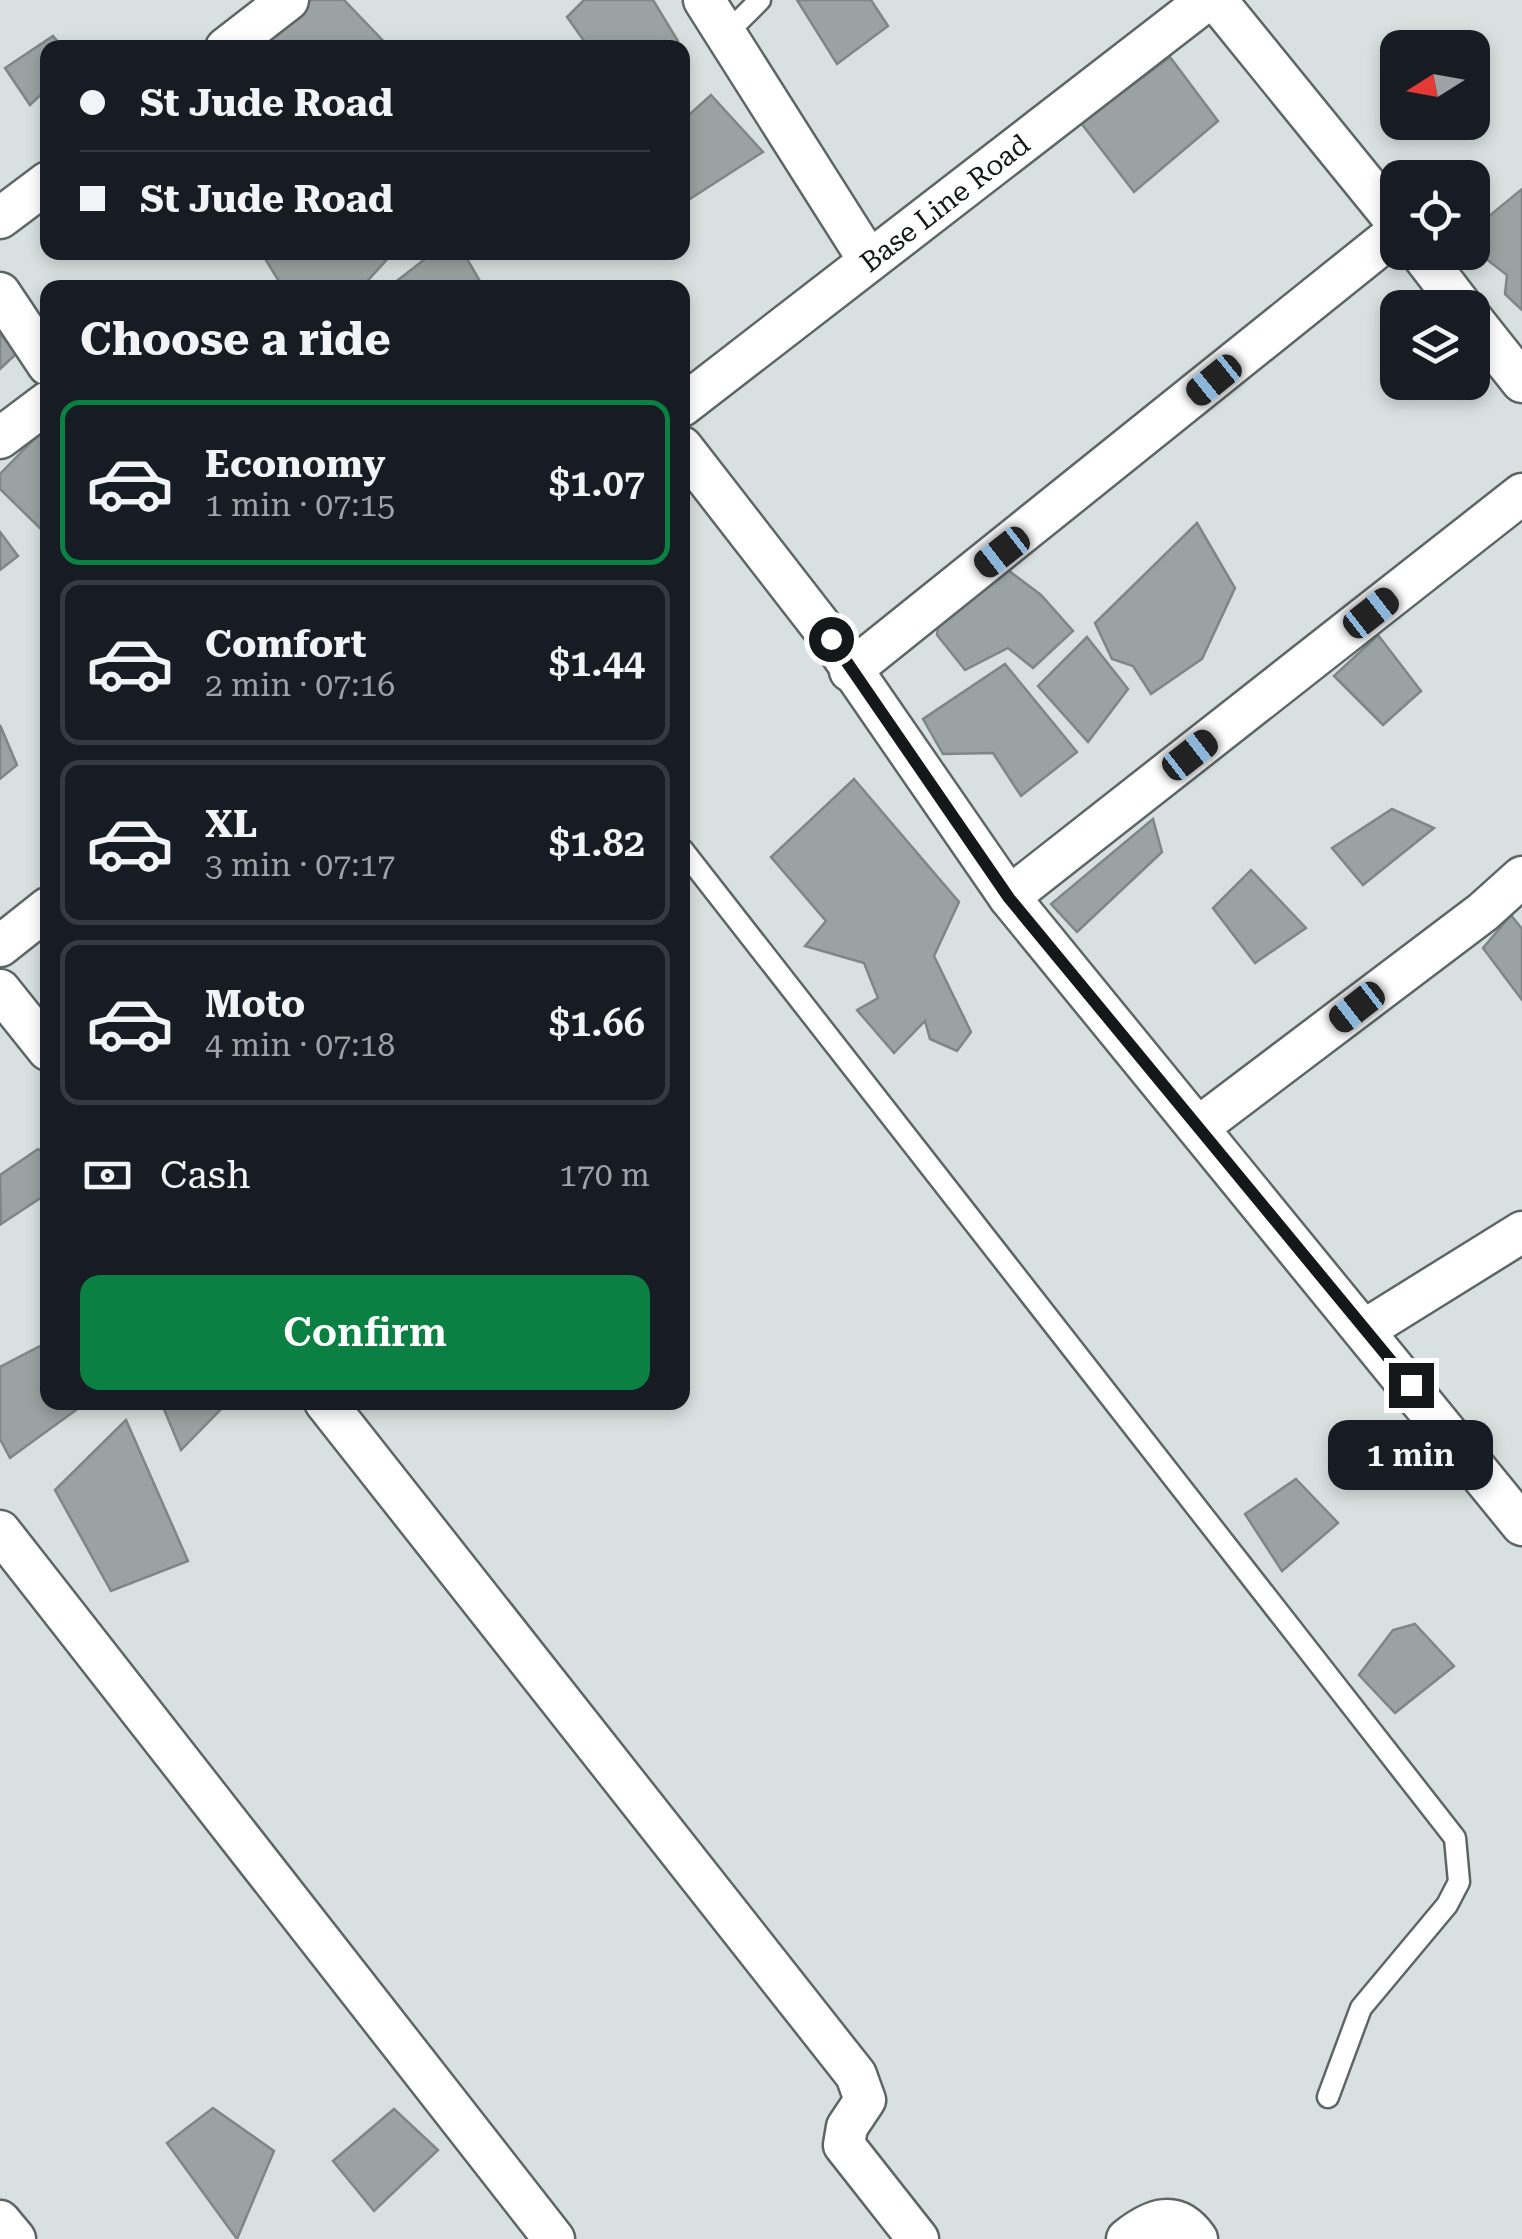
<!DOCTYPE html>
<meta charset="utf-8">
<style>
body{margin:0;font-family:"Roboto Serif",serif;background:#242831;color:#f1f3f6;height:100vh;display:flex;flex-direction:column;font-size:38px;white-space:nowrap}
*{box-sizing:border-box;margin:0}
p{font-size:32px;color:#9ea1a6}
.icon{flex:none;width:55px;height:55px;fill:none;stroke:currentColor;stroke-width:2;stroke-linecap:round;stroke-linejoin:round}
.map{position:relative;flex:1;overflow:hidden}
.sheet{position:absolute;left:40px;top:280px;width:650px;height:1130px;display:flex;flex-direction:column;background:#171b24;border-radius:20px;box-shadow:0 5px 15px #0003}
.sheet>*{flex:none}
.top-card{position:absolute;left:40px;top:40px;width:650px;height:220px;border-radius:20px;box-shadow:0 5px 15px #0003;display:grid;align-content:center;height:220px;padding:0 40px;background:#171b24}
.needle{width:65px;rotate:259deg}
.fabs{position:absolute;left:1380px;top:30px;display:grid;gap:20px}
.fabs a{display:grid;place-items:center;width:110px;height:110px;border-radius:20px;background:#171b24;box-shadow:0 5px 15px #0003;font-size:50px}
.end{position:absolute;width:45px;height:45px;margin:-22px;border:12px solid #151818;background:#fff;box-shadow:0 0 0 5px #fff}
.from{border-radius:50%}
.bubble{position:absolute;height:70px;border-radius:20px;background:#171b24;box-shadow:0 5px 15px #0003;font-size:32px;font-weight:600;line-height:70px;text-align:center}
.car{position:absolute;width:30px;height:60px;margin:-30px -15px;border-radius:12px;box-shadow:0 0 8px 2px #0007;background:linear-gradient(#222 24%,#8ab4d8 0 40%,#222 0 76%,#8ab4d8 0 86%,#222 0)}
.top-card b{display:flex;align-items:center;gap:35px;height:95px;font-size:38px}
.top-card b+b{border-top:2px solid #363941}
.top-card i{width:25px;height:25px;background:#f1f3f6}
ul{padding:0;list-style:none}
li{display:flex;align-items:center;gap:30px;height:165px;margin:0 20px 15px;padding:0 20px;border:5px solid #363941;border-radius:20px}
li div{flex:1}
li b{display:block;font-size:38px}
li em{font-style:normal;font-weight:600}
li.active{border-color:#0b8043}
li>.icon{width:90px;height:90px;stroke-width:1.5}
h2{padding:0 40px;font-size:45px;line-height:120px}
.pay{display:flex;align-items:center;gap:25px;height:110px;padding:0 40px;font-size:38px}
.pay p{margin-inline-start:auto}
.action{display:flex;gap:20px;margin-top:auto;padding:20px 40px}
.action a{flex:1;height:115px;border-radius:20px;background:#0b8043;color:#fff;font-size:40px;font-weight:600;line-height:115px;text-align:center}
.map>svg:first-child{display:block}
</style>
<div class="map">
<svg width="1522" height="2239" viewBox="0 0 1522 2239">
<rect width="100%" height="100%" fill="#d8e1e0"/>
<g fill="#9aa3a1" stroke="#7f8786" stroke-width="2.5">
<path d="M302,0h42l46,48h-138z"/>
<path d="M584,0h69l25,41 -7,7h-82l-22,-31z"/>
<path d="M797,0h74l17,26 -51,38z"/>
<path d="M53,36l10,12h-15v40l-18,17 -25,-37z"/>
<path d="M1170,57l48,64 -84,71 -53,-69z"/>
<path d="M711,95l52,57 -81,52v-83z"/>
<path d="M1522,189v121l-17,-16 2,-19 -35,-27v-18z"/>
<path d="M261,252h127l3,3 -30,33h-78z"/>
<path d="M434,252h29l21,36 -95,-1z"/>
<path d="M0,333l16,21 -16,15z"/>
<path d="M40,433l8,7v96l-48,-47v-15z"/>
<path d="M1197,523l38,65 -33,71 -51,35 -18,-28 -21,-7 -17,-36z"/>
<path d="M0,532l18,24 -18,14z"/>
<path d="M1004,567l37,28 32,36 -40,37 -25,-20 -43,22 -28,-35 2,-15z"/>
<path d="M1378,635l43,56 -38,34 -49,-49z"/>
<path d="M1087,637l41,52 -40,53 -50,-56z"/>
<path d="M1005,664l72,88 -56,44 -28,-43 -50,1 -20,-35z"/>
<path d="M0,725l17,40 -17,14z"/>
<path d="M854,779l105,123 -25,54 37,76 -14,19 -27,-12 -5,-18 -31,32 -37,-43 21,-12 -14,-35 -59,-17 21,-25 -55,-64z"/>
<path d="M1392,809l42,19 -71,57 -31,-37z"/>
<path d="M1153,819l9,33 -85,80 -26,-28z"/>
<path d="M1251,870l55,58 -51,35 -42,-55z"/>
<path d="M1511,915l11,14v71l-39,-52z"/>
<path d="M38,1149l10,7v37l-47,31 -1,-49z"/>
<path d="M42,1345l6,6v51h39l-77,56 -10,-19v-72z"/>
<path d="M161,1402h67l-47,48z"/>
<path d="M126,1420l62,141 -77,30 -56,-101z"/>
<path d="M1296,1479l42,44 -56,48 -37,-57z"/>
<path d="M1415,1624l39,42 -59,47 -36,-38 34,-45z"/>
<path d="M213,2108l61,43 -37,88 -70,-96z"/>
<path d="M394,2109l44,41 -64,61 -41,-50z"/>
</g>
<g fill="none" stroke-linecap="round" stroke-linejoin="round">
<g stroke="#5e6665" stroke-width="25">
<g id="lane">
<path d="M726,34l34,-34"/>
<path d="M682,849l773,989 4,44 -12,23 -86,103 -33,89"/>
</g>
</g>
<g stroke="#5e6665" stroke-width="45">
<g id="street">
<path d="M704,0l164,259"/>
<path d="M1216,0l182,224"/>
<path d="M226,48l62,-48"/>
<path d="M0,218l48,-36"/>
<path d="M1420,252l43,56"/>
<path d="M0,293l48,72"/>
<path d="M1472,319l50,63"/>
<path id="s1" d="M682,406l525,-406"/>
<path d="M0,438l48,-36"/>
<path d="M682,447l149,192 178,258 513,628"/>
<path d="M850,671l548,-440"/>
<path d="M1009,897l513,-403"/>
<path d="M0,946l48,-38"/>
<path d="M0,990l48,60"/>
<path d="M1200,1126l283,-214 39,-35"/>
<path d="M1366,1329l156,-97"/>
<path d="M325,1402l531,673 9,25 -18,27 -3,18 74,94"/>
<path d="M0,1531l554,708"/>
<path d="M0,2221l15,18"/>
<path d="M1127,2239c25,-20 49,-30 70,0"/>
</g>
</g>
<use href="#lane" stroke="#fff" stroke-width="20"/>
<use href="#street" stroke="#fff" stroke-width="40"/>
</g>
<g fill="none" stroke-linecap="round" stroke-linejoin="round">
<path stroke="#151818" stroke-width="12" d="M831,639l178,259 402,487"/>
</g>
<g text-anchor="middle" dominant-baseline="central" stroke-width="8" stroke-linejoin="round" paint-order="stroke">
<g font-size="28" fill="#151818" stroke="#e5efed">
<text stroke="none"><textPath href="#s1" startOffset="332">Base Line Road</textPath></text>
</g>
</g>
</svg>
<div class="fabs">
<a><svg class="needle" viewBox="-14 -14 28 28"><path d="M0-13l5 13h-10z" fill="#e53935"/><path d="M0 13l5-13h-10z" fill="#9ea1a6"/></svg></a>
<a><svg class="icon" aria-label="locate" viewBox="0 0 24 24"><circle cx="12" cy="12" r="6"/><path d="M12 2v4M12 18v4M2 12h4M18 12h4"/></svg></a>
<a><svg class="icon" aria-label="layers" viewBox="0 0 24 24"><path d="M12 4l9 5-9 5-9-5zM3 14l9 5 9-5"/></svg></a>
</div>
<i class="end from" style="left:831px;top:639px"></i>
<i class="end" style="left:1411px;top:1385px"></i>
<div class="bubble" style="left:1328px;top:1420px;width:165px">1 min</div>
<i class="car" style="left:1214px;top:380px;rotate:231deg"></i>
<i class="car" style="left:1002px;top:552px;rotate:232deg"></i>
<i class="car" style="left:1371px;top:613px;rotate:52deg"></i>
<i class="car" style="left:1190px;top:755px;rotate:52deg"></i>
<i class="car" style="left:1357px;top:1007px;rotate:232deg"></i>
<div class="top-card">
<b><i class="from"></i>St Jude Road</b>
<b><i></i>St Jude Road</b>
</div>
<section class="sheet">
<h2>Choose a ride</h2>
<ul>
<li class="active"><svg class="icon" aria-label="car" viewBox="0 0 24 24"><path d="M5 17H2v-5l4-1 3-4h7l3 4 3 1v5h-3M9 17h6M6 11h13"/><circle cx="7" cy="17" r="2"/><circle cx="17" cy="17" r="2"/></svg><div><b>Economy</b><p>1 min · 07:15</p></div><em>$1.07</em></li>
<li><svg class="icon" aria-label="car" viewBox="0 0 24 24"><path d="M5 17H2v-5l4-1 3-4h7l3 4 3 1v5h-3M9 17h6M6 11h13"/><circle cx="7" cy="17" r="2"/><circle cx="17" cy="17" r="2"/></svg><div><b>Comfort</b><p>2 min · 07:16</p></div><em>$1.44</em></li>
<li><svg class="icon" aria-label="car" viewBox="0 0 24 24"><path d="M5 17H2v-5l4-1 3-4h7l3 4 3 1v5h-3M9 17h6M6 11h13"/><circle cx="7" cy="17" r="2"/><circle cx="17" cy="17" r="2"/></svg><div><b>XL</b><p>3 min · 07:17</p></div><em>$1.82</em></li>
<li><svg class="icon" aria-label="car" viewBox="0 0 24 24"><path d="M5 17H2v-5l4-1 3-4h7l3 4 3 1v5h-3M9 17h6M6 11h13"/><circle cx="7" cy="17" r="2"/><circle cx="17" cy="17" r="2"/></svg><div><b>Moto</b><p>4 min · 07:18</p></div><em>$1.66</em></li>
</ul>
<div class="pay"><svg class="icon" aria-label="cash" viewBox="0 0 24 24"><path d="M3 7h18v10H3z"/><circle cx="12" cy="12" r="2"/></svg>Cash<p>170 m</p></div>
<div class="action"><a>Confirm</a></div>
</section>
</div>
